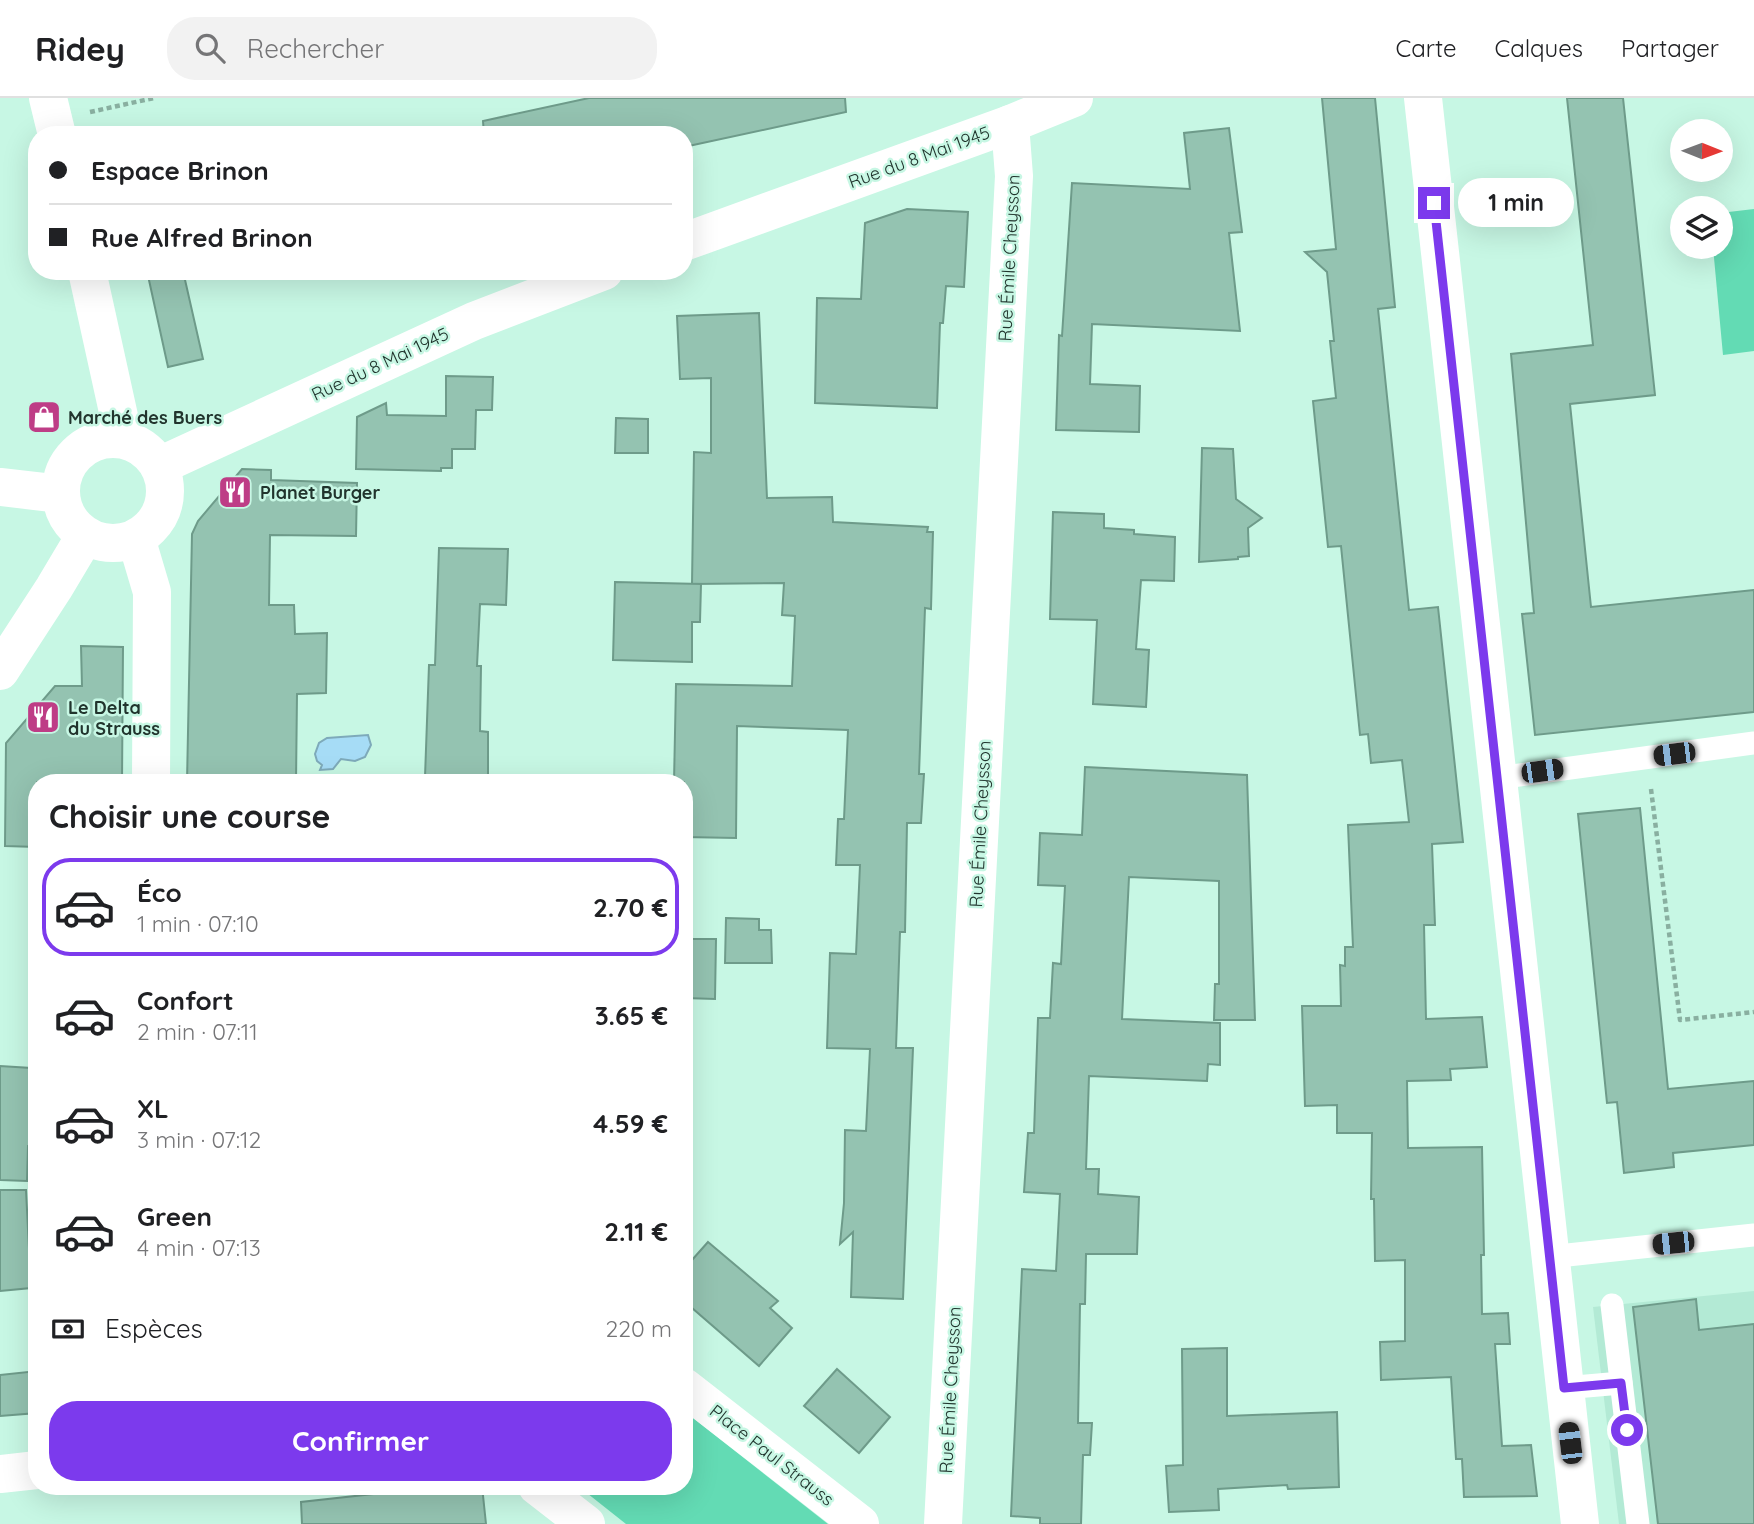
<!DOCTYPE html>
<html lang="fr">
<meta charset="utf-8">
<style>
body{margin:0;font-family:Quicksand,sans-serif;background:#f2f2f2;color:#202124;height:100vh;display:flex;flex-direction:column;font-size:26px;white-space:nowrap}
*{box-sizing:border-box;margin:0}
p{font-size:23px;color:#757577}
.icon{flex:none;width:38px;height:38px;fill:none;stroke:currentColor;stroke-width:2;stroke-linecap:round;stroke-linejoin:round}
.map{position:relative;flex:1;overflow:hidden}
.panel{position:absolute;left:28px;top:676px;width:665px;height:721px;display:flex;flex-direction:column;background:#fff;border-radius:28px;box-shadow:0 7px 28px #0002}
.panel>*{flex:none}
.banner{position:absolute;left:28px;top:28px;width:665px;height:154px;border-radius:28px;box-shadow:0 7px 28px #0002;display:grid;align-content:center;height:154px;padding:0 21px;background:#fff}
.needle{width:46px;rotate:91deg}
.fabs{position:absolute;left:1670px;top:21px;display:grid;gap:14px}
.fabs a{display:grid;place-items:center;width:63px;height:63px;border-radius:50%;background:#fff;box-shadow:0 7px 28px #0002;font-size:35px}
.end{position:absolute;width:32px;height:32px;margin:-16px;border:9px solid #7c3aed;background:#fff;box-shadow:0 0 0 4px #fff}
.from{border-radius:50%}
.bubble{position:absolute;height:49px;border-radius:24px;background:#fff;box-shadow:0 7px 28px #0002;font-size:23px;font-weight:800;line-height:49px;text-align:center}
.car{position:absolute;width:21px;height:42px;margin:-21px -10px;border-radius:9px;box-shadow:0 0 5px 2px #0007;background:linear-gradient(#222 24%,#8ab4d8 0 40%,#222 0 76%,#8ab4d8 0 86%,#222 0)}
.banner b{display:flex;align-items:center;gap:24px;height:66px;font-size:26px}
.banner b+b{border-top:2px solid #e0e0e0}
.banner i{width:18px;height:18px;background:#202124}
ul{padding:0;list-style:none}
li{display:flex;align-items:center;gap:21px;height:98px;margin:0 14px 10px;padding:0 7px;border:4px solid transparent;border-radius:28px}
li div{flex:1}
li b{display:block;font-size:26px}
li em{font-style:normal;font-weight:800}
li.selected{border-color:#7c3aed}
li>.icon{width:63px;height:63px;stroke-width:1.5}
h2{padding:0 21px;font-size:32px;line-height:84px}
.pay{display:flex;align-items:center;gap:18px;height:77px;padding:0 21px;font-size:26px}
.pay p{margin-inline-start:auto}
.cta{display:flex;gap:14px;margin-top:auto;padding:14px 21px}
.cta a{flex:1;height:80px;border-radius:28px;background:#7c3aed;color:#fff;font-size:28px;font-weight:800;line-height:80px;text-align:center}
header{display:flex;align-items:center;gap:42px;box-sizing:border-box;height:98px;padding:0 35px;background:#fff;border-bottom:2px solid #e0e0e0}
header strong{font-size:33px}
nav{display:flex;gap:38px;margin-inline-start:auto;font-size:24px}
.search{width:490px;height:63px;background:#f2f2f2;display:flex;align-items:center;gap:18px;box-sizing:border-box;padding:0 24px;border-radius:28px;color:#757577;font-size:26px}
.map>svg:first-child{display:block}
</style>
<header>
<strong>Ridey</strong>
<div class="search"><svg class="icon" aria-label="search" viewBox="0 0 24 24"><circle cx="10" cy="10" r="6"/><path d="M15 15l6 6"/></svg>Rechercher</div>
<nav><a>Carte</a><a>Calques</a><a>Partager</a></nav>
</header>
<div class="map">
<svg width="1754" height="1426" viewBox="0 0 1754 1426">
<rect width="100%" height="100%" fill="#c7f7e4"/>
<path fill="#b3ead5" d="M1754,1193v233h-135l-26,-217z"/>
<g fill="#63dbb4">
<path d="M1754,111v142l-31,4 -10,-108h7v-34z"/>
<path d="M684,1313l144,113h-202l-48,-38h106z"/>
</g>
<path fill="#a6dcf6" stroke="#7eaaba" stroke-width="2" d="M368,637l3,10 -6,12 -10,4 -14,-2 -8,10 -13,1 2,-5 -5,-4 -2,-7 4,-11 8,-5z"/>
<g fill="#94c3b1" stroke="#6e9b8a" stroke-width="2">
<path d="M589,0h256l1,14 -162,35v-12h-200l-1,-14z"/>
<path d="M1322,0h53l20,209 -17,2 31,301 29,-3 25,235 -31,2 3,81h-11l2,94 56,-2 5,50 -37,2 1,11 -44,1 1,67 74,-1 2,108h-3l1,59 26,-1 2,31h-15l7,102 29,-1 6,51 -73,1 -2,-38h-6l-5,-82 -70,3 -1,-38 25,-1v-81l-30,1 -1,-62h-3l1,-66h-35v-28l-32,1 -3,-100h39l-1,-41 5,1v-19h8l-5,-122 61,-3 -7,-62 -31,3 -3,-29 -8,1 -19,-189 -13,1 -15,-146 23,-3 -6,-57h4l-7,-69 -22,-20 31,-3z"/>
<path d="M1567,0h56l32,297 -85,9 21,203 163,-17v122l-219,23 -13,-121 12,-1 -23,-259 82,-9z"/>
<path d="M1229,30l13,104 -13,1 11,98 -148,-7 -2,60 50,2 -1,46 -83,-2 3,-95 3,1 10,-153 118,6 -6,-56z"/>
<path d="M907,111l61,3 -4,75 -18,-1 -3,37h-3l-3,85 -122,-5 2,-105 44,1 4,-76z"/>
<path d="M147,173h36l20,88 -35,8z"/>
<path d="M759,215l8,185 65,-1 1,25 95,5 -1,5h6l-2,77 -6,-1 -6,166h5l-3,49h-14l-2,109h-5l-4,116h17l-10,251 -52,-2 2,-65 -13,12 4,-41 1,-73 21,1 4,-82 -43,-1 3,-95 26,1 4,-89h-24l2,-46h6l4,-89 -111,-4 -1,112 -52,-1v-55h-10l2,-98 116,2 3,-70 -13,-1 2,-32 -92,1 2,-132 17,1v-75l-31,1 -3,-63z"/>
<path d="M446,278l47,1 -1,33h-16l-1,39h-23v19h-11v3l-85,-2 1,-52 29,-14 1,12 59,1z"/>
<path d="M616,320l32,1v34h-33z"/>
<path d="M1202,350l31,1 3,50 26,19 -14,10 1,28 -11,1v2l-39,3z"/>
<path d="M242,371l29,1v10l86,3 -1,53 -86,-1 -1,70h25l1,29 32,-1 -1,60 -29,1 -1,88h-109l5,-248 6,-13z"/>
<path d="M1053,414l51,2v14l30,2v4l41,3 -1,44 -33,-1 -5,69 13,1 -3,57 -53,-3 4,-84 -47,-1z"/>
<path d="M439,450l69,1 -2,56 -26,-1 -3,62h4l-1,65 8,1v43h-9v3l-54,-1 4,-112h6z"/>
<path d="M615,484l86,2 -1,38h-8v40l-79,-2z"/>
<path d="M81,548l42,1 -1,135h-85v65l-32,-1 1,-103 49,-57h27z"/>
<path d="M1085,669l162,8 8,245h-41l1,-36h4v-103l-90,-4 -7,142 98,4v42l-12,-1 -1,17 -118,-5 -3,93h13l-1,25 41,3 -2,57h-51l-1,50h-5l-2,119h14l-2,32h-7l-2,69h-41v-6l-29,-2 11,-247 34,2 4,-77 -36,-2 4,-59h6l4,-115h12l3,-55 8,1 4,-78 -27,-1 2,-52 42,2z"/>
<path d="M1640,710l28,281 86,-8v64l-81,8 1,14 -50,6 -7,-71 -10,1 -29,-289z"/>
<path d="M726,820l33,1v11h12l1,33h-47z"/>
<path d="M684,841h32l-1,60 -31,-1z"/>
<path d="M0,968l31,2 -1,34h7v45l-9,-1 -1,35 -27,-1z"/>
<path d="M0,1092h26l5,98 -31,3z"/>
<path d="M708,1144l70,59 -8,7 22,20 -33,38 -75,-65v-32z"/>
<path d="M1696,1201l3,31 55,-6v200h-96l-25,-217z"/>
<path d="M1227,1250v68l110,-4 2,75 -51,2 -1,-4 -69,4 1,21 -50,2 -3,-46 17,-1 -1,-116z"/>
<path d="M837,1271l53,48 -31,36 -55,-47z"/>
<path d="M37,1273v42l-37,3v-41z"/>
<path d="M446,1388h36l4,38h-184l-1,-22z"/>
</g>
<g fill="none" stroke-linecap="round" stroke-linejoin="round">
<g stroke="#89afa0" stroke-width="4.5" stroke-dasharray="5 3.5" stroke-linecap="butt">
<path d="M90,14l64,-14"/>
<path d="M1651,691l29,231 74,-8"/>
</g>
<g stroke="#fff" stroke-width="23">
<path d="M1497,680l257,-35"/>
<path d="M1549,1159l205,-22"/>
<path d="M1612,1207l26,219"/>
<path d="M1564,1290l57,-5"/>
</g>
<g stroke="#fff" stroke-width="38">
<path d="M48,0l9,37"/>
<path d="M1423,0l157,1426"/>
<path d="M87,173l37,168"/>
<path d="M0,389l61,7"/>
<path d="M136,440l16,54 -1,190"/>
<path d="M684,1289l176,137"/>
<path d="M0,1376l37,-4"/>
<path d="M537,1388l49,38"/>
<path d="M943,1426l71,-1348 -4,-52"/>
</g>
<g stroke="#fff" stroke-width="38">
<path d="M684,144l326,-118 64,-26"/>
<circle cx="113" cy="393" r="52"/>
<path d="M159,368l315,-145 130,-50"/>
<path d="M0,573l54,-83 31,-52"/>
</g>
</g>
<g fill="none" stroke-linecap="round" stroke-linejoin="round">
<path stroke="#7c3aed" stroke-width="9" d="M1434,105l130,1185 57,-5 6,47"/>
</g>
<defs>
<g id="shop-square" transform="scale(1.75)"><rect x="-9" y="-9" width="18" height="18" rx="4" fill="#be3d86" stroke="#c7f7e4"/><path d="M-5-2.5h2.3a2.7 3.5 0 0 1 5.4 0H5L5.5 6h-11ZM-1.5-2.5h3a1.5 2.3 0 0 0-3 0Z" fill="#fff"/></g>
<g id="restaurant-square" transform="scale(1.75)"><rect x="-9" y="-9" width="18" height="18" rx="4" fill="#be3d86" stroke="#c7f7e4"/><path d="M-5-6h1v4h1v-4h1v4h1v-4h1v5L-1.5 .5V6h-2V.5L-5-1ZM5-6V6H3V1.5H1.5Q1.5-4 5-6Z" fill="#fff"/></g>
</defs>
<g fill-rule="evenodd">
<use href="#shop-square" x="44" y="319"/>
<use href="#restaurant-square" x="235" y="394"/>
<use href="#restaurant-square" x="43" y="619"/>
</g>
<g text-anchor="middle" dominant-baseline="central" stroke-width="5" stroke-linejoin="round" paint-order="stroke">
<g font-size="18" fill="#21342d" stroke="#c7f7e4">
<text transform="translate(919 59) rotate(-20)">Rue du 8 Mai 1945</text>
<text transform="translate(1009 160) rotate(-87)">Rue Émile Cheysson</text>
<text transform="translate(380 266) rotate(-25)">Rue du 8 Mai 1945</text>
<text transform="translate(980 726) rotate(-87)">Rue Émile Cheysson</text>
<text transform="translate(950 1292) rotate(-87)">Rue Émile Cheysson</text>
<text transform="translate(772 1357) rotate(38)">Place Paul Strauss</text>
</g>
<g font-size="18" font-weight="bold" fill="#21342d" stroke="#c7f7e4" text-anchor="start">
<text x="68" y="319">Marché des Buers</text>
<text x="260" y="394">Planet Burger</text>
<text x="68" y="609">Le Delta<tspan x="68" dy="21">du Strauss</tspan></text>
</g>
</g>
</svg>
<div class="fabs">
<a><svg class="needle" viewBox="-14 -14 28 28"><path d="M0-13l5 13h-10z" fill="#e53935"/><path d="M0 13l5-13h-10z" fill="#757577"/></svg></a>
<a><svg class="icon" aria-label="layers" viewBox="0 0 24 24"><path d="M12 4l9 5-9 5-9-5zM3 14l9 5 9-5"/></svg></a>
</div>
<i class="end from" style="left:1627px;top:1332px"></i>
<i class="end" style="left:1434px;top:105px"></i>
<div class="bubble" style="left:1458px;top:80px;width:116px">1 min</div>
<i class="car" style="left:1674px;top:656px;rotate:263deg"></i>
<i class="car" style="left:1542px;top:673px;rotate:82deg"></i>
<i class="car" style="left:1673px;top:1145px;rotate:264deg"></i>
<i class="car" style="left:1570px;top:1345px;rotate:353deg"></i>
<div class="banner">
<b><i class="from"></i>Espace Brinon</b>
<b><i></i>Rue Alfred Brinon</b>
</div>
<section class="panel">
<h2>Choisir une course</h2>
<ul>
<li class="selected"><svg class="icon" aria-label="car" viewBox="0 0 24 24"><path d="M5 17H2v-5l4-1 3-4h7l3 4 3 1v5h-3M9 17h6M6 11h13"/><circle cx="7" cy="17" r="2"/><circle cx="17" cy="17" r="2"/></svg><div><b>Éco</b><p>1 min · 07:10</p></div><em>2.70 €</em></li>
<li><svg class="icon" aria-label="car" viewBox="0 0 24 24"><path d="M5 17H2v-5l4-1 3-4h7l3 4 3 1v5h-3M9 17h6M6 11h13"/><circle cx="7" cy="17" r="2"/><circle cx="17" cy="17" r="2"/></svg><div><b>Confort</b><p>2 min · 07:11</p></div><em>3.65 €</em></li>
<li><svg class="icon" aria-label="car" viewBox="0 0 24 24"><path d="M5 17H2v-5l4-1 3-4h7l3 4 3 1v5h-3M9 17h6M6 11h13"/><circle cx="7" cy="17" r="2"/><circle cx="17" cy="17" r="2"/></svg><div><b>XL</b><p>3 min · 07:12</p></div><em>4.59 €</em></li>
<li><svg class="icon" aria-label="car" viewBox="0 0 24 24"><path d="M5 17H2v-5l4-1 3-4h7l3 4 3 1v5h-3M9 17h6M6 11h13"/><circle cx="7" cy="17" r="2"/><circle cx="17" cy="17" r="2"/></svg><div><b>Green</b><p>4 min · 07:13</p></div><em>2.11 €</em></li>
</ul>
<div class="pay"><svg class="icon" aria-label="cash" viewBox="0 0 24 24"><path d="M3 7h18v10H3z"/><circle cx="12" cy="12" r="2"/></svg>Espèces<p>220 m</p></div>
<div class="cta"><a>Confirmer</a></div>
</section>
</div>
